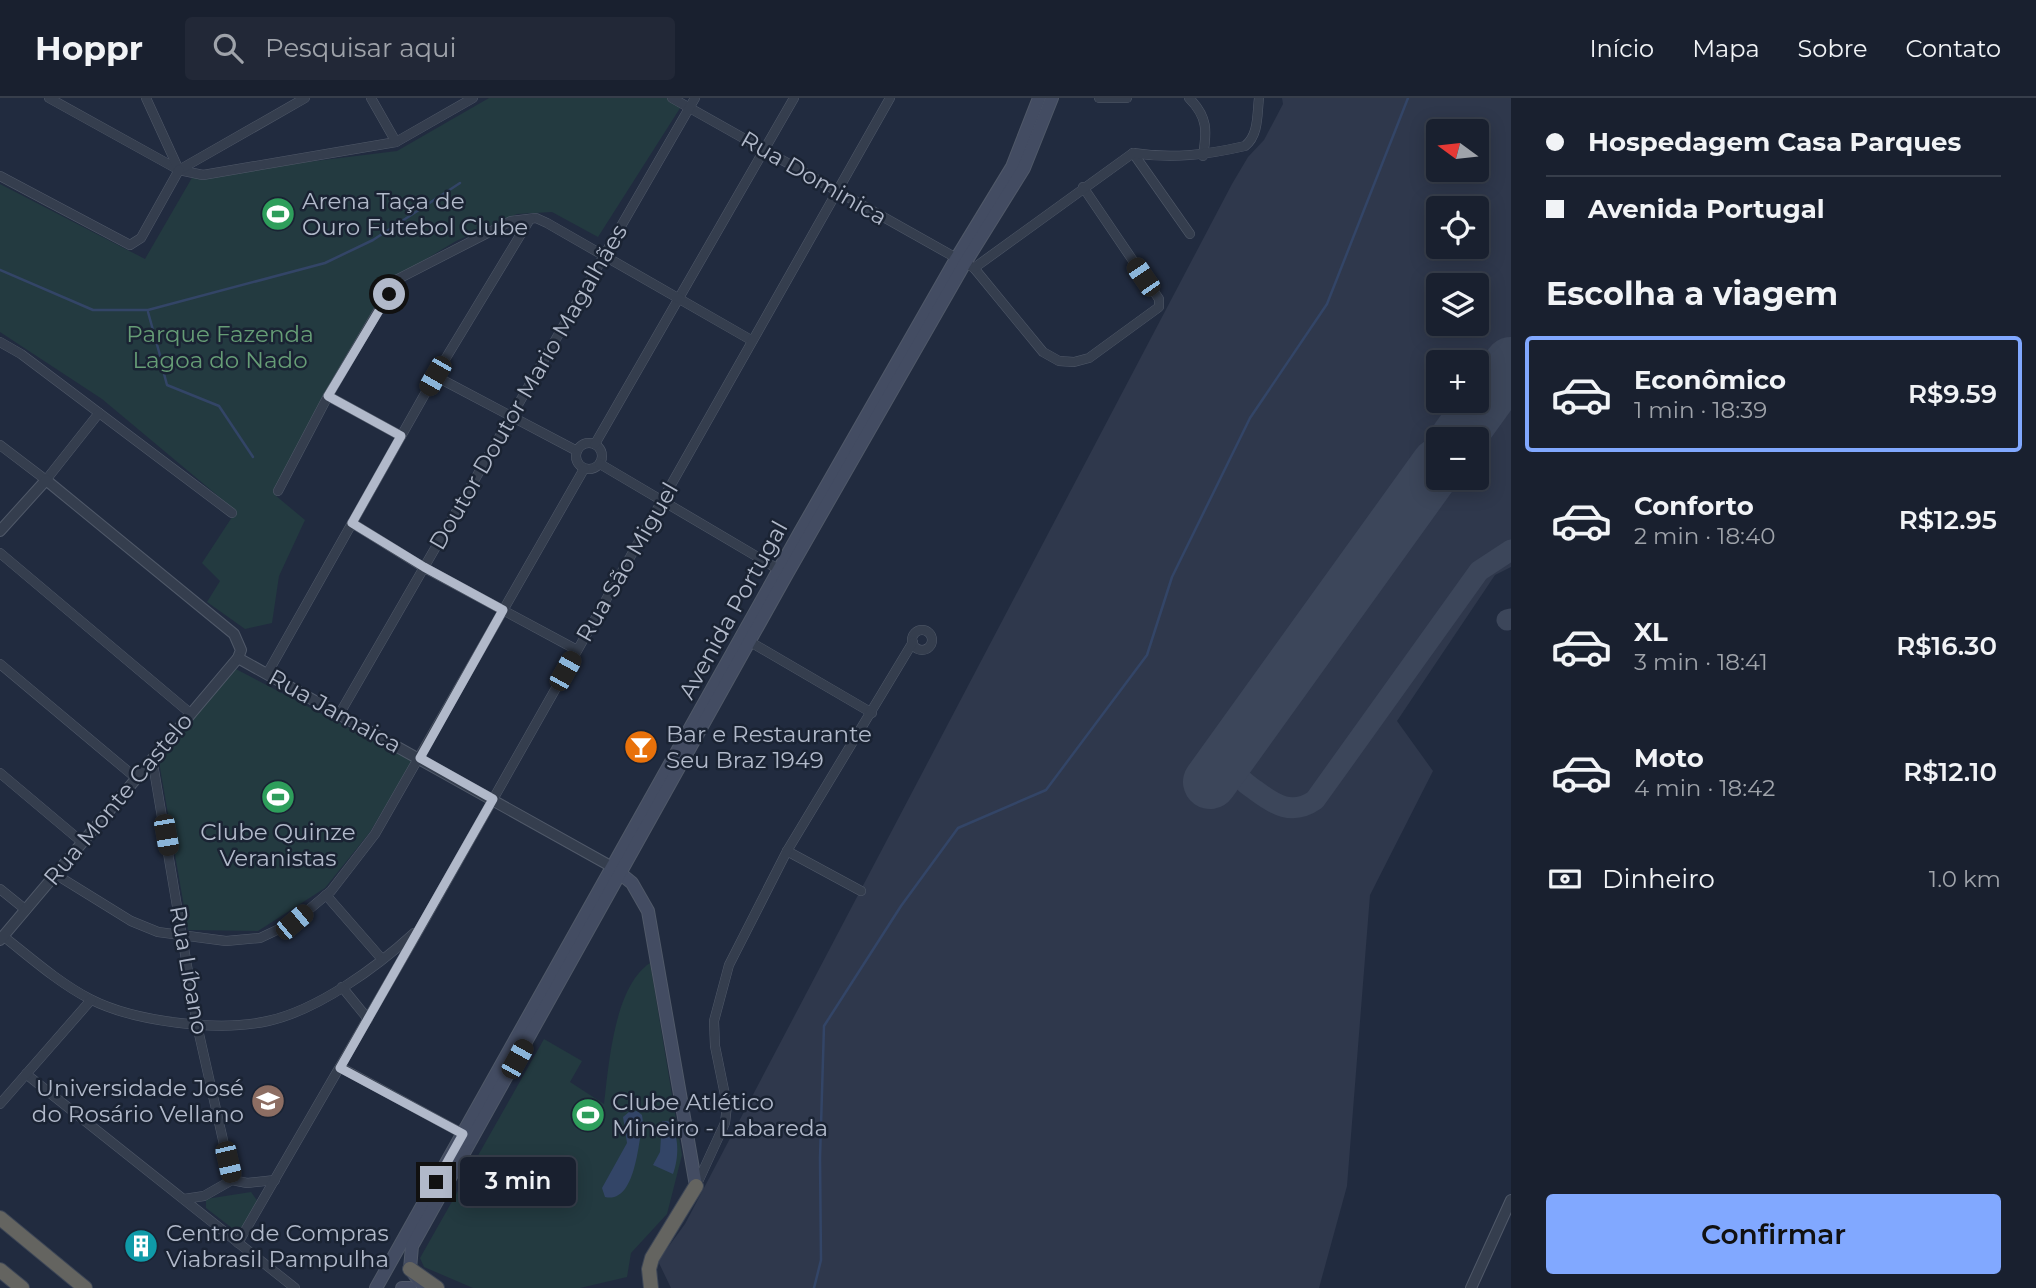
<!DOCTYPE html>
<html lang="pt">
<meta charset="utf-8">
<style>
body{margin:0;font-family:Montserrat,sans-serif;background:#222837;color:#f1f3f6;height:100vh;display:flex;flex-direction:column;font-size:26px;white-space:nowrap}
*{box-sizing:border-box;margin:0}
p{font-size:23px;color:#9fa3aa}
.icon{flex:none;width:38px;height:38px;fill:none;stroke:currentColor;stroke-width:2;stroke-linecap:round;stroke-linejoin:round}
.map{position:relative;flex:1;overflow:hidden}
.sheet{display:flex;flex-direction:column;background:#19202f;width:525px}
.sheet>*{flex:none}
.banner{display:grid;align-content:center;height:154px;padding:0 35px;background:#19202f}
.needle{width:46px;rotate:285deg}
.controls{position:absolute;left:1426px;top:21px;display:grid;gap:14px}
.controls a{display:grid;place-items:center;width:63px;height:63px;border-radius:7px;background:#19202f;box-shadow:0 4px 18px #0003,0 0 0 2px #373e4b;font-size:35px}
.end{position:absolute;width:32px;height:32px;margin:-16px;border:9px solid #b1b9ca;background:#111;box-shadow:0 0 0 4px #111}
.from{border-radius:50%}
.bubble{position:absolute;height:49px;border-radius:7px;background:#19202f;box-shadow:0 4px 18px #0003,0 0 0 2px #373e4b;font-size:23px;font-weight:600;line-height:49px;text-align:center}
.car{position:absolute;width:21px;height:42px;margin:-21px -10px;border-radius:9px;box-shadow:0 0 5px 2px #0007;background:linear-gradient(#222 24%,#8ab4d8 0 40%,#222 0 76%,#8ab4d8 0 86%,#222 0)}
.banner b{display:flex;align-items:center;gap:24px;height:66px;font-size:26px}
.banner b+b{border-top:2px solid #373e4b}
.banner i{width:18px;height:18px;background:#f1f3f6}
ul{padding:0;list-style:none}
li{display:flex;align-items:center;gap:21px;height:116px;margin:0 14px 10px;padding:0 21px;border:4px solid transparent;border-radius:7px}
li div{flex:1}
li b{display:block;font-size:26px}
li em{font-style:normal;font-weight:600}
li.current{border-color:#81a8ff}
li>.icon{width:63px;height:63px;stroke-width:1.5}
h2{padding:0 35px;font-size:32px;line-height:84px}
.pay{display:flex;align-items:center;gap:18px;height:77px;padding:0 35px;font-size:26px}
.pay p{margin-inline-start:auto}
.cta{display:flex;gap:14px;margin-top:auto;padding:14px 35px}
.cta a{flex:1;height:80px;border-radius:7px;background:#81a8ff;color:#111;font-size:28px;font-weight:600;line-height:80px;text-align:center}
header{display:flex;align-items:center;gap:42px;box-sizing:border-box;height:98px;padding:0 35px;background:#19202f;border-bottom:2px solid #373e4b}
header strong{font-size:33px}
nav{display:flex;gap:38px;margin-inline-start:auto;font-size:24px}
.search{width:490px;height:63px;background:#222837;display:flex;align-items:center;gap:18px;box-sizing:border-box;padding:0 24px;border-radius:7px;color:#9fa3aa;font-size:26px}
main{display:flex;flex:1;min-height:0}
.map>svg:first-child{display:block}
</style>
<header>
<strong>Hoppr</strong>
<div class="search"><svg class="icon" aria-label="search" viewBox="0 0 24 24"><circle cx="10" cy="10" r="6"/><path d="M15 15l6 6"/></svg>Pesquisar aqui</div>
<nav><a>Início</a><a>Mapa</a><a>Sobre</a><a>Contato</a></nav>
</header>
<main>
<div class="map">
<svg width="1511" height="1190" viewBox="0 0 1511 1190">
<rect width="100%" height="100%" fill="#212b3f"/>
<path fill="#2f384c" fill-rule="evenodd" d="M1282,0h229v469l-16,8 -98,146 36,50 -63,124 -23,291 -28,102h-648l-13,-27 27,-37 547,-1040 16,-27 16,-17 19,-36zM1438,33h39v39h-39zM1438,110h39v39h-39zM1438,187h39v39h-39zM1438,264h39v39h-39zM1438,341h39v39h-39z"/>
<g fill="#233a40">
<path d="M489,0h178l15,7 -84,132 -46,-25 -35,2 -61,27 -63,38 -67,115 -51,101 30,25 -26,56 -7,47 -27,6 -38,-27 13,-21 -18,-18 34,-52 -134,-112 -102,-67v-148l145,75 48,-83 204,-25z"/>
<path d="M234,570l178,93 -42,71 -45,56 -67,43 -70,-1 -29,-168z"/>
<path d="M650,865l32,192 -15,59 -36,39 -4,24 -47,11h-107l-49,-21 -4,-9 124,-219 38,22 -12,21 34,22c5,-40 10,-117 46,-141z"/>
<path d="M251,1094l8,11 -18,32 -35,-27v-9z"/>
</g>
<g fill="#334567">
<path d="M637,1013l5,4 1,7c-5,20 -7,82 -38,75l-3,-9 25,-45 -4,-26 6,-5z"/>
<path d="M662,1023h6c12,13 11,37 5,53l-20,-9 7,-13z"/>
</g>
<g fill="none" stroke-linecap="round" stroke-linejoin="round">
<g stroke="#334567" stroke-width="2.5">
<path d="M0,172l93,40h55l177,-47 48,-23 87,-57"/>
<path d="M148,214l13,47"/>
<path d="M163,272l4,15 52,21 34,51"/>
<path d="M814,1190l7,-28 -1,-102 4,-132 77,-120 57,-78 88,-38 101,-135 25,-78 78,-159 77,-114 81,-206"/>
</g>
<g stroke="#3c465a" stroke-width="21">
<path d="M1507,522l4,-1"/>
<path d="M1242,639c-4,12 -9,26 -3,38 3,7 11,11 16,15 20,15 37,26 60,10l164,-229 32,-21"/>
</g>
<g stroke="#3c465a" stroke-width="54">
<path d="M1457,341l54,-75"/>
<path d="M1210,684l228,-317"/>
</g>
<g stroke="#505969" stroke-width="10">
<g id="minor">
<path d="M49,0l130,72 24,5 193,-33 77,-44"/>
<path d="M146,0l33,72"/>
<path d="M371,0l25,44"/>
<path d="M672,0l302,170 69,84 16,9 15,1 15,-4 70,-51v-8l-76,-112"/>
<path d="M1099,0h28"/>
<path d="M1189,0c19,19 18,33 14,58"/>
<path d="M1133,55l57,81"/>
<path d="M179,72l126,-72"/>
<path d="M0,78l130,69 11,-7 38,-68"/>
<path d="M974,170l159,-115c39,6 73,2 112,-7 14,-11 12,-32 14,-48"/>
<path d="M0,244l21,12 211,159"/>
<path d="M435,278l142,75"/>
<path d="M328,298l73,40"/>
<circle cx="589" cy="358" r="13"/>
<path d="M595,346l199,-346"/>
<path d="M0,347l46,35 53,-67"/>
<path d="M600,366l183,108"/>
<path d="M278,393l50,-95 68,-116 115,-59 25,-3 11,5 204,117"/>
<path d="M352,425l71,44 154,83"/>
<path d="M0,455l190,160"/>
<circle cx="922" cy="542" r="10"/>
<path d="M747,542l125,73"/>
<path d="M0,566l136,114"/>
<path d="M267,576l168,-298 95,-157"/>
<path d="M340,615l355,-615"/>
<path d="M152,660l45,267 35,155"/>
<path d="M0,675l82,69"/>
<path d="M787,753l74,40"/>
<path d="M55,776l76,47 27,11 68,9 34,-3 34,-16 37,-31 44,-57 209,-365"/>
<path d="M0,791l26,21"/>
<path d="M326,797l55,63"/>
<path d="M3,838c28,22 56,47 87,63 45,23 129,33 178,22 50,-11 109,-54 146,-88"/>
<path d="M342,889l26,32"/>
<path d="M340,969l125,68"/>
<path d="M26,976l269,214"/>
<path d="M0,1006l91,-104"/>
<path d="M697,1086l28,-61 2,-18 -12,-59 -1,-25 15,-56 58,-114 126,-209"/>
<path d="M184,1101l20,-3 28,-16 15,3 28,-3"/>
<path d="M238,1145l185,-320 467,-825"/>
</g>
</g>
<g stroke="#505969" stroke-width="12">
<g id="tertiary">
<path d="M0,433l46,-51 188,154 7,16 -3,8 -238,282"/>
<path d="M238,560l376,210"/>
<path d="M1471,1190l40,-88"/>
</g>
</g>
<g stroke="#505969" stroke-width="14">
<g id="secondary">
<path d="M616,772l16,13 16,28 48,275"/>
<path d="M376,1190l424,-756 156,-273 56,-92 27,-69"/>
<path d="M402,1190h8"/>
<path d="M425,1190l-15,-19 2,-23 375,-672 178,-311 59,-95 28,-70"/>
</g>
</g>
<g stroke="#3d4656" stroke-width="16">
<g id="trunk">
<path d="M0,1120l85,70"/>
<path d="M410,1171l27,19"/>
<path d="M0,1172l22,18"/>
<path d="M651,1190l-2,-19 3,-11 44,-72"/>
</g>
</g>
<use href="#minor" stroke="#353e4e" stroke-width="9"/>
<use href="#tertiary" stroke="#353e4e" stroke-width="10"/>
<use href="#secondary" stroke="#434c62" stroke-width="12"/>
<use href="#trunk" stroke="#646460" stroke-width="14"/>
</g>
<g fill="none" stroke-linecap="round" stroke-linejoin="round">
<path stroke="#b1b9ca" stroke-width="9" d="M389,196l-61,102 73,40 -49,87 72,44 79,43 -83,148 73,41 -153,269 123,66 -27,48"/>
</g>
<defs>
<g id="stadium-disc" transform="scale(1.75)"><circle r="9.5" fill="#2e9e5b" stroke="#1a2333"/><path d="M0-5a6.5 5 0 1 0 0 10a6.5 5 0 1 0 0-10ZM-3.5-1.8h7v3.6h-7Z" fill="#fff"/></g>
<g id="bar-disc" transform="scale(1.75)"><circle r="9.5" fill="#e8710a" stroke="#1a2333"/><path d="M-6-5H6L.8 .8V4.5H3.5V6h-7V4.5H-.8V.8Z" fill="#fff"/></g>
<g id="university-disc" transform="scale(1.75)"><circle r="9.5" fill="#8d6e63" stroke="#1a2333"/><path d="M0-5L7-2L0 1L-7-2ZM-4 1L0 2.5L4 1V4Q0 6-4 4Z" fill="#fff"/></g>
<g id="building-disc" transform="scale(1.75)"><circle r="9.5" fill="#0f9aa8" stroke="#1a2333"/><path d="M-4-6H4V6H1V3H-1V6H-4ZM-2.5-4.3h1.7v1.8h-1.7ZM.8-4.3h1.7v1.8H.8ZM-2.5-1h1.7V.8h-1.7ZM.8-1h1.7V.8H.8Z" fill="#fff"/></g>
</defs>
<g fill-rule="evenodd">
<use href="#stadium-disc" x="278" y="116"/>
<use href="#bar-disc" x="641" y="649"/>
<use href="#stadium-disc" x="278" y="699"/>
<use href="#university-disc" x="268" y="1003"/>
<use href="#stadium-disc" x="588" y="1017"/>
<use href="#building-disc" x="141" y="1148"/>
</g>
<g text-anchor="middle" dominant-baseline="central" stroke-width="5" stroke-linejoin="round" paint-order="stroke">
<g font-size="23" fill="#b1b9ca" stroke="#1a2333">
<text transform="translate(814 80) rotate(30)">Rua Dominica</text>
<text transform="translate(528 289) rotate(-60)">Doutor Doutor Mario Magalhães</text>
<text transform="translate(627 464) rotate(-60)">Rua São Miguel</text>
<text transform="translate(733 512) rotate(-61)">Avenida Portugal</text>
<text transform="translate(335 613) rotate(29)">Rua Jamaica</text>
<text transform="translate(118 701) rotate(-50)">Rua Monte Castelo</text>
<text transform="translate(189 872) rotate(80)">Rua Líbano</text>
</g>
<g font-size="23" fill="#b1b9ca" stroke="#1a2333" text-anchor="start">
<text x="302" y="103">Arena Taça de<tspan x="302" dy="26">Ouro Futebol Clube</tspan></text>
<text x="666" y="636">Bar e Restaurante<tspan x="666" dy="26">Seu Braz 1949</tspan></text>
<text x="278" y="734" text-anchor="middle">Clube Quinze<tspan x="278" dy="26">Veranistas</tspan></text>
<text x="244" y="990" text-anchor="end">Universidade José<tspan x="244" dy="26">do Rosário Vellano</tspan></text>
<text x="612" y="1004">Clube Atlético<tspan x="612" dy="26">Mineiro - Labareda</tspan></text>
<text x="166" y="1135">Centro de Compras<tspan x="166" dy="26">Viabrasil Pampulha</tspan></text>
</g>
<g font-size="23" fill="#669d76" stroke="#1a2333">
<text x="220" y="236">Parque Fazenda<tspan x="220" dy="26">Lagoa do Nado</tspan></text>
</g>
</g>
</svg>
<div class="controls">
<a><svg class="needle" viewBox="-14 -14 28 28"><path d="M0-13l5 13h-10z" fill="#e53935"/><path d="M0 13l5-13h-10z" fill="#9fa3aa"/></svg></a>
<a><svg class="icon" aria-label="locate" viewBox="0 0 24 24"><circle cx="12" cy="12" r="6"/><path d="M12 2v4M12 18v4M2 12h4M18 12h4"/></svg></a>
<a><svg class="icon" aria-label="layers" viewBox="0 0 24 24"><path d="M12 4l9 5-9 5-9-5zM3 14l9 5 9-5"/></svg></a>
<a>+</a>
<a>−</a>
</div>
<i class="end from" style="left:389px;top:196px"></i>
<i class="end" style="left:436px;top:1084px"></i>
<div class="bubble" style="left:460px;top:1059px;width:116px">3 min</div>
<i class="car" style="left:1143px;top:179px;rotate:326deg"></i>
<i class="car" style="left:435px;top:278px;rotate:210deg"></i>
<i class="car" style="left:565px;top:573px;rotate:29deg"></i>
<i class="car" style="left:166px;top:737px;rotate:170deg"></i>
<i class="car" style="left:294px;top:824px;rotate:50deg"></i>
<i class="car" style="left:517px;top:961px;rotate:29deg"></i>
<i class="car" style="left:228px;top:1064px;rotate:167deg"></i>
</div>
<section class="sheet">
<div class="banner">
<b><i class="from"></i>Hospedagem Casa Parques</b>
<b><i></i>Avenida Portugal</b>
</div>
<h2>Escolha a viagem</h2>
<ul>
<li class="current"><svg class="icon" aria-label="car" viewBox="0 0 24 24"><path d="M5 17H2v-5l4-1 3-4h7l3 4 3 1v5h-3M9 17h6M6 11h13"/><circle cx="7" cy="17" r="2"/><circle cx="17" cy="17" r="2"/></svg><div><b>Econômico</b><p>1 min · 18:39</p></div><em>R$9.59</em></li>
<li><svg class="icon" aria-label="car" viewBox="0 0 24 24"><path d="M5 17H2v-5l4-1 3-4h7l3 4 3 1v5h-3M9 17h6M6 11h13"/><circle cx="7" cy="17" r="2"/><circle cx="17" cy="17" r="2"/></svg><div><b>Conforto</b><p>2 min · 18:40</p></div><em>R$12.95</em></li>
<li><svg class="icon" aria-label="car" viewBox="0 0 24 24"><path d="M5 17H2v-5l4-1 3-4h7l3 4 3 1v5h-3M9 17h6M6 11h13"/><circle cx="7" cy="17" r="2"/><circle cx="17" cy="17" r="2"/></svg><div><b>XL</b><p>3 min · 18:41</p></div><em>R$16.30</em></li>
<li><svg class="icon" aria-label="car" viewBox="0 0 24 24"><path d="M5 17H2v-5l4-1 3-4h7l3 4 3 1v5h-3M9 17h6M6 11h13"/><circle cx="7" cy="17" r="2"/><circle cx="17" cy="17" r="2"/></svg><div><b>Moto</b><p>4 min · 18:42</p></div><em>R$12.10</em></li>
</ul>
<div class="pay"><svg class="icon" aria-label="cash" viewBox="0 0 24 24"><path d="M3 7h18v10H3z"/><circle cx="12" cy="12" r="2"/></svg>Dinheiro<p>1.0 km</p></div>
<div class="cta"><a>Confirmar</a></div>
</section>
</main>
